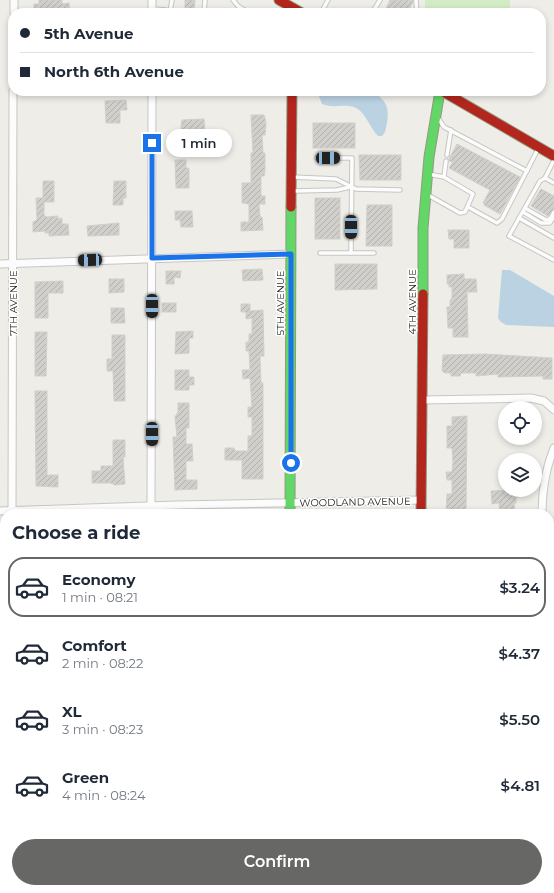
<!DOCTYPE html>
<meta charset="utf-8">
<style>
body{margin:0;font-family:Montserrat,sans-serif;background:#f2f2f3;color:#1f2937;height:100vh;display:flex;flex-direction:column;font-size:15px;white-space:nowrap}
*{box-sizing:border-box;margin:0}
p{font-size:13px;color:#747a83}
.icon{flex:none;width:22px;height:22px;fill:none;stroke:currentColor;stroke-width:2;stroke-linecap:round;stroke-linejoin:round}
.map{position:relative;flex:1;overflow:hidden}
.sheet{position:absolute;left:0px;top:509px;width:554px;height:384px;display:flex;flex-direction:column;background:#fff;border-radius:16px 16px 0 0;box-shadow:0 2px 6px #0003}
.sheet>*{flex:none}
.guide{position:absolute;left:8px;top:8px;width:538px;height:88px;border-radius:16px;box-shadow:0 2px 6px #0003;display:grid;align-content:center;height:88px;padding:0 12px;background:#fff}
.fabs{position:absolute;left:498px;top:401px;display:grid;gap:8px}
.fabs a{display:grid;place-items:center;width:44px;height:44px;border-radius:50%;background:#fff;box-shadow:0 2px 6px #0003;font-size:20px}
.end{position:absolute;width:18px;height:18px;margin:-9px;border:5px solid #1a73e8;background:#fff;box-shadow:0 0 0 2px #fff}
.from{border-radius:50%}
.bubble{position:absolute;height:28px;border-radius:14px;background:#fff;box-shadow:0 2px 6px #0003;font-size:13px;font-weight:600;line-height:28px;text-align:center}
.car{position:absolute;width:12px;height:24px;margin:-12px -6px;border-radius:5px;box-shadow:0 0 3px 1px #0007;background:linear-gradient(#222 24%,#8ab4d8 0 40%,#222 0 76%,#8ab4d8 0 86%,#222 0)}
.guide b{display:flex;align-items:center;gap:14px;height:38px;font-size:15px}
.guide b+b{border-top:1px solid #e0e1e3}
.guide i{width:10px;height:10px;background:#1f2937}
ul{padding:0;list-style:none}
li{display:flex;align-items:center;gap:12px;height:60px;margin:0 8px 6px;padding:0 4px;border:2px solid transparent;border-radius:16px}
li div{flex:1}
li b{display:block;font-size:15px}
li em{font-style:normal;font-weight:600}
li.active{border-color:#676765}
li>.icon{width:36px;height:36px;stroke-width:1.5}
h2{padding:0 12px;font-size:18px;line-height:48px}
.action{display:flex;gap:8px;margin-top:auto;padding:8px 12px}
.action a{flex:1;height:46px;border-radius:24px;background:#676765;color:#fff;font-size:16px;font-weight:600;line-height:46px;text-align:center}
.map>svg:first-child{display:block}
</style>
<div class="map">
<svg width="554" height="893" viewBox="0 0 554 893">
<defs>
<pattern id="building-hatch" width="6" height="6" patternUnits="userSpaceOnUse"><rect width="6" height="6" fill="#d0cfcb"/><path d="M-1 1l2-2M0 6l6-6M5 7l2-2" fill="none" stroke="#b2b1ae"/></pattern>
</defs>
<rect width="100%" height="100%" fill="#eeede8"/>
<rect fill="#d3ecc6" x="425" y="0" width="85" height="13"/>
<g fill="#bbd2e2">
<path d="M317,91h54c19,10 19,21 14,41l-3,4h-4c-8,-8 -12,-23 -22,-28 -11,-5 -23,1 -34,-4z"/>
<path d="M502,270h8l44,26v31l-48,-2 -5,-3 -3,-4z"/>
</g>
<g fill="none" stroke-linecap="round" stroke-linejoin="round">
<g stroke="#bbd2e2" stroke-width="2.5">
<path d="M0,733l5,6"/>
<path d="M220,888l7,5"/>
</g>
</g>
<g fill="url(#building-hatch)" stroke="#d1cfc9">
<path d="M39,0h23v4l7,-1 1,9 -36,1v-9h5z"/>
<path d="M185,0h10l-1,13h-9z"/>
<path d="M390,0h23v2l-6,11h-23z"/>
<path d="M126,100l1,10h-7v13h-14l-1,-22z"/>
<path d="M251,115h13l2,8 -1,12h-3l1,18h2v18l-1,5h-3v20h4v8h-6l1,13h2l1,13 -22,1v-9h8v-18l-7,-1v-20h9v-30h2z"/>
<path d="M204,119l2,26 -29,2 -1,-13h4l2,-14z"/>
<rect x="313" y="123" width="42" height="25"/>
<path d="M457,144l63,33 -20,37 -16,-9 1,-1 -2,-1 7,-13 -41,-22 4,-6 -4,-1v-2z"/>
<path d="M359,155h42v25h-41z"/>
<path d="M175,160h11v8h3v20h-13z"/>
<path d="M43,181h11v21h-10v13l2,2 12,-1v3l4,-1v6h6l1,11 -20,1v-3h-4v-2l-12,1v-10l4,-2 -1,-22h7z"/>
<path d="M114,181h12v17h-3v7h-10z"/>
<path d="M541,189l13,7v13l-6,7 -17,-10z"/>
<rect x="315" y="198" width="25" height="41"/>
<path d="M367,205h25v41h-26z"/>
<path d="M175,211h17l1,16h-12l-1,-7h-5z"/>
<path d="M119,223v12l-31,1 -1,-10z"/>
<path d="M448,230h21v18h-15v-9h-5z"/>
<path d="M335,264h42v25l-42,1z"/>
<path d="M262,269l1,11 -20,1 -1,-11z"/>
<path d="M166,271h15l-1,7 -6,-1v7h-8z"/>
<path d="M464,274v5h12l1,13h-10l1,45h-15v-9h-5l-1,-21h3v-7l2,-2v-11h-3v-3h-2v-9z"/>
<path d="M109,279h15v13l-15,1z"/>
<path d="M63,281v12h-15v25h-13v-36z"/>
<rect x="162" y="303" width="14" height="9"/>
<path d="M241,304h9v7l13,-1 1,46h-4l1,27h2v96h-21v-19h-17v-12h9l1,3h13v-15h4v-19h-4v-10h4l-2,-29 -7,1 -1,-9h8l-1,-19h-3v-9h3v-8h3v-16l-6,1v-7h-5z"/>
<path d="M111,308h13l1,15h-14z"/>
<path d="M193,331v7h-4v15l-14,1 1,-22z"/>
<path d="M35,332h12l-1,44h-11z"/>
<path d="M112,335h13v66h-11l-1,-30h-6v-12h5z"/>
<path d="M485,354l67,4v21h-9v-3l-45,1v-3l-22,2v-3h-15l-1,3h-9v-3h-6l-3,-2 1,-16z"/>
<path d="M175,370h14v7h5v8h-5v5h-14z"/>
<path d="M35,391h12v84h11v12l-22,-1z"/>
<path d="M178,403h11v25h-3v16h6l1,17h-7v19h11v9l-22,1 -2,-53h4l-2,-20 3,-5z"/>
<path d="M467,416l-1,98h-20l1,-20h5v-14h-5l-1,-8h6l1,-10 -1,-14h-5v-22h5v-9z"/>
<path d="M113,440h12v17h-2l2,27 -10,1 -4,-2h-19v-12h9v-5h12z"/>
<path d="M519,490v7h-3v6h-2l1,11h-15l-1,-11 -7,1 -1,-13z"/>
</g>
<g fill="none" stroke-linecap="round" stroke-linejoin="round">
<g stroke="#c6c6c4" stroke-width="5.5">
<g id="lane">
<path d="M233,0l5,6 11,7"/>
<path d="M416,0l1,13"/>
<path d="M152,9l14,1 8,3"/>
<path d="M170,12l2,-12"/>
<path d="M204,13l1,-13"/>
<path d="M321,13l7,-13"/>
<path d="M372,13l8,-13"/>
<path d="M438,118l6,9 83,44"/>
<path d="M447,155l4,-25"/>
<path d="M317,158h35l-1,95"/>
<path d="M554,160l-9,18 -5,3 -31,55 45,24"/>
<path d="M292,177l44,2 20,10 44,1"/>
<path d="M444,177l2,-16"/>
<path d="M545,178l9,5"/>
<path d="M293,191l44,-1 13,-3"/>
<path d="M428,195l32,18 5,-1 8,-18 -29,-17 -16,-3"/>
<path d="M468,207l29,16 5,-4 36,-70"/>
<path d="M525,208l21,12 4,-1 4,-7"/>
<path d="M523,212l18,11h9l4,-7"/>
<path d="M519,218l35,20"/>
<path d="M320,253h54"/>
</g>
</g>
<g stroke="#c6c6c4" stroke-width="9">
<g id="street">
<path d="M14,13v-13"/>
<path d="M152,13v-13"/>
<path d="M0,264l291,-10"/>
<path d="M423,400l108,-2 13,3 10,9"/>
<path d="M0,511l177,-6 244,-5"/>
<path d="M12,514l1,-423"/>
<path d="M151,514l1,-423"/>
<path d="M542,514c0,-24 3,-44 12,-66"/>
<path d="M549,725h5"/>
<path d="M0,828l5,1"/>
<path d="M97,888l7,5"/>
<path d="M356,888v5"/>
<path d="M467,893v-5"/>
</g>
</g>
<g stroke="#92997f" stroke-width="11">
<g id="fast">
<path d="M423,294v-66l6,-71 11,-66"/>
<path d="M290,514l1,-307"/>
</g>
</g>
<g stroke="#92997f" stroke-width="11">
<g id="jam">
<path d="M279,0l23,13"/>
<path d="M442,91l112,65"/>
<path d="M291,207l1,-116"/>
<path d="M421,514l2,-220"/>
</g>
</g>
<use href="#lane" stroke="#fcfcfc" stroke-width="3.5"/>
<use href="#street" stroke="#fcfcfc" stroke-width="7"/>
<use href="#fast" stroke="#63d668" stroke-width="9"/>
<use href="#jam" stroke="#b3261e" stroke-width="9"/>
</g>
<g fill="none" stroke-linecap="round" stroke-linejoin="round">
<path stroke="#1a73e8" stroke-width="5" d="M152,143v115l139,-4v209"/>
</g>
<g text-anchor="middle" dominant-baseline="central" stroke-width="3" stroke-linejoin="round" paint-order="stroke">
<g font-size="10" fill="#1f1f1f" stroke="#fff">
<text transform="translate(412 302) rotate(-90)">4TH AVENUE</text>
<text transform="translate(13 303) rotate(-90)">7TH AVENUE</text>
<text transform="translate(280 303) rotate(-90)">5TH AVENUE</text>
<text transform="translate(355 502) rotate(-1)">WOODLAND AVENUE</text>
</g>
</g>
</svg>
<div class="fabs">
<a><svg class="icon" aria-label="locate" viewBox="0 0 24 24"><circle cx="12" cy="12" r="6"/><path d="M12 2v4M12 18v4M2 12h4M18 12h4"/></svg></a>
<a><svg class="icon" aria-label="layers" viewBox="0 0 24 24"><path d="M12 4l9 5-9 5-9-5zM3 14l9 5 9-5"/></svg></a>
</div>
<i class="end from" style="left:291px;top:463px"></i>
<i class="end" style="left:152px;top:143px"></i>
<div class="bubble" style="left:166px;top:129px;width:66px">1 min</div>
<i class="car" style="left:328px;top:158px;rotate:90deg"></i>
<i class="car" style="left:351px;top:227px;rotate:180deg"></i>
<i class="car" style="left:90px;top:260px;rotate:268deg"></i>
<i class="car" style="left:152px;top:306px;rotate:180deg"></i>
<i class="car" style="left:152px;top:434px;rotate:180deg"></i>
<div class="guide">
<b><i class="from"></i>5th Avenue</b>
<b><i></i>North 6th Avenue</b>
</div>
<section class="sheet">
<h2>Choose a ride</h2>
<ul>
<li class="active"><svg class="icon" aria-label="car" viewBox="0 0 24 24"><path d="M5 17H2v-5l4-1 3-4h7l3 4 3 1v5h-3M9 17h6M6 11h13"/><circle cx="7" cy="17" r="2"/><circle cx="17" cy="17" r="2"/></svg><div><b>Economy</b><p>1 min · 08:21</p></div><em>$3.24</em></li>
<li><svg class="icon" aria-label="car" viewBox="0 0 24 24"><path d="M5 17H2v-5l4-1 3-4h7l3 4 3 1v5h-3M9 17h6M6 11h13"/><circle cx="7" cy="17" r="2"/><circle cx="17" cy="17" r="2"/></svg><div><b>Comfort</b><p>2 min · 08:22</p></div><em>$4.37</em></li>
<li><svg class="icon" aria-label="car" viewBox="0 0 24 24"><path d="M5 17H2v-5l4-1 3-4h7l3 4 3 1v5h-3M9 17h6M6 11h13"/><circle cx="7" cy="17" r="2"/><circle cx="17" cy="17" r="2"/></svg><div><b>XL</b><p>3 min · 08:23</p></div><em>$5.50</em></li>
<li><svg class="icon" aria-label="car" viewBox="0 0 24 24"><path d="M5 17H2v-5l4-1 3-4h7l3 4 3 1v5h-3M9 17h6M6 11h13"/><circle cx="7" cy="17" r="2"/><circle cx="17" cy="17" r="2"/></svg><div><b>Green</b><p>4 min · 08:24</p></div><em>$4.81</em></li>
</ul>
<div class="action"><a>Confirm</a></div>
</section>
</div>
